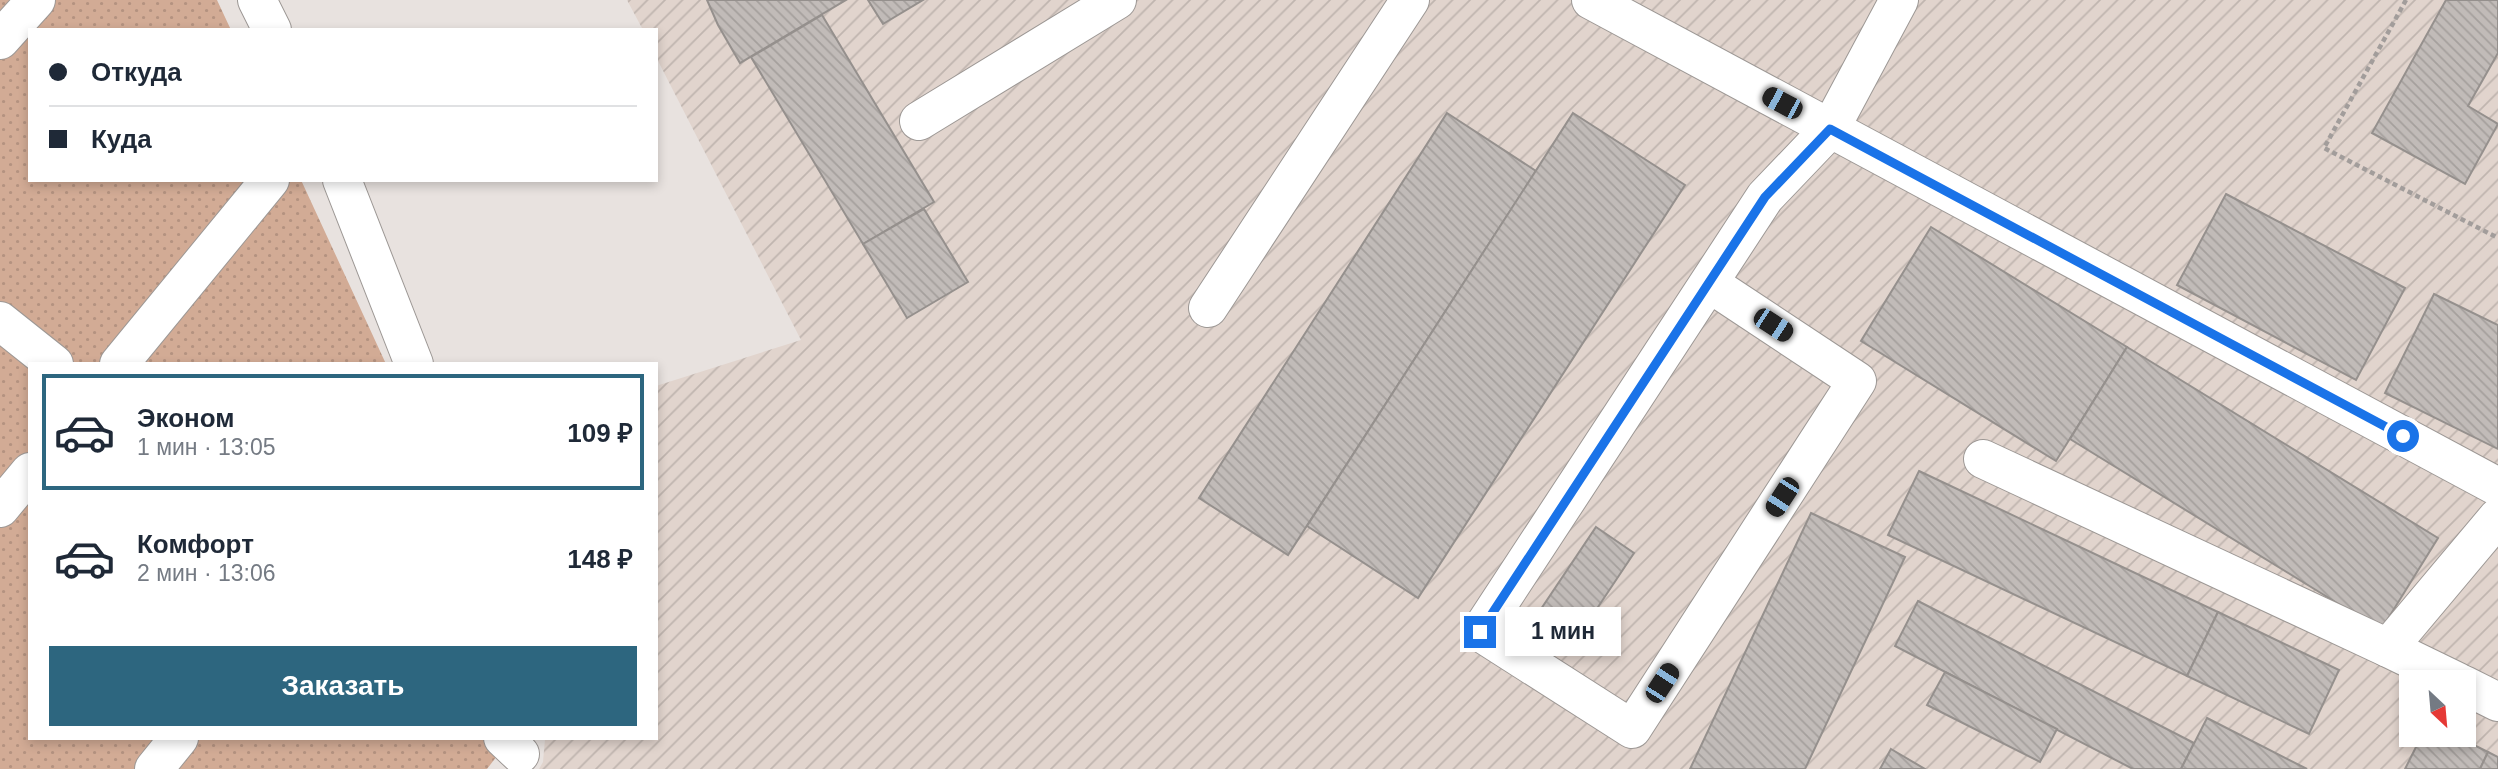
<!DOCTYPE html>
<html lang="ru">
<meta charset="utf-8">
<style>
body{margin:0;font-family:Helvetica,sans-serif;background:#f2f2f3;color:#1f2937;height:100vh;display:flex;flex-direction:column;font-size:26px;white-space:nowrap}
*{box-sizing:border-box;margin:0}
p{font-size:23px;color:#747a83}
.icon{flex:none;width:38px;height:38px;fill:none;stroke:currentColor;stroke-width:2;stroke-linecap:round;stroke-linejoin:round}
.map{position:relative;flex:1;overflow:hidden}
.drawer{position:absolute;left:28px;top:362px;width:630px;height:378px;display:flex;flex-direction:column;background:#fff;border-radius:0px;box-shadow:0 4px 10px #0003}
.drawer>*{flex:none}
.hud{position:absolute;left:28px;top:28px;width:630px;height:154px;border-radius:0px;box-shadow:0 4px 10px #0003;display:grid;align-content:center;height:154px;padding:0 21px;background:#fff}
.needle{width:46px;rotate:154deg}
.tools{position:absolute;left:2399px;top:670px;display:grid;gap:14px}
.tools a{display:grid;place-items:center;width:77px;height:77px;border-radius:0px;background:#fff;box-shadow:0 4px 10px #0003;font-size:35px}
.end{position:absolute;width:32px;height:32px;margin:-16px;border:9px solid #1a73e8;background:#fff;box-shadow:0 0 0 4px #fff}
.from{border-radius:50%}
.bubble{position:absolute;height:49px;border-radius:0px;background:#fff;box-shadow:0 4px 10px #0003;font-size:23px;font-weight:600;line-height:49px;text-align:center}
.car{position:absolute;width:21px;height:42px;margin:-21px -10px;border-radius:9px;box-shadow:0 0 5px 2px #0007;background:linear-gradient(#222 24%,#8ab4d8 0 40%,#222 0 76%,#8ab4d8 0 86%,#222 0)}
.hud b{display:flex;align-items:center;gap:24px;height:66px;font-size:26px}
.hud b+b{border-top:2px solid #e0e1e3}
.hud i{width:18px;height:18px;background:#1f2937}
ul{padding:12px 0 0;list-style:none}
li{display:flex;align-items:center;gap:21px;height:116px;margin:0 14px 10px;padding:0 7px;border:4px solid transparent;border-radius:0px}
li div{flex:1}
li b{display:block;font-size:26px}
li em{font-style:normal;font-weight:600}
li.selected{border-color:#2d667f}
li>.icon{width:63px;height:63px;stroke-width:1.5}
.button{display:flex;gap:14px;margin-top:auto;padding:14px 21px}
.button a{flex:1;height:80px;border-radius:0px;background:#2d667f;color:#fff;font-size:28px;font-weight:600;line-height:80px;text-align:center}
.map>svg:first-child{display:block}
</style>
<div class="map">
<svg width="2498" height="769" viewBox="0 0 2498 769">
<defs>
<pattern id="industrial-furrows" width="10" height="10" patternUnits="userSpaceOnUse" patternTransform="scale(1.75)"><rect width="10" height="10" fill="#e1d4cd"/><path d="M-1 1l2-2M0 10L10 0M9 11l2-2" fill="none" stroke="#c0b5af"/></pattern>
<pattern id="park-dots" width="8" height="8" patternUnits="userSpaceOnUse" patternTransform="scale(1.75)"><rect width="8" height="8" fill="#d2ab95"/><path d="M2 2h.1M6 6h.1" fill="none" stroke="#b49280" stroke-width="1.8" stroke-linecap="round"/></pattern>
<pattern id="building-back-hatch" width="6" height="6" patternUnits="userSpaceOnUse" patternTransform="scale(1.75)"><rect width="6" height="6" fill="#c1bbb8"/><path d="M-1 5l2 2M0 0l6 6M5-1l2 2" fill="none" stroke="#a5a09d"/></pattern>
</defs>
<rect width="100%" height="100%" fill="#e8e2df"/>
<path fill="url(#industrial-furrows)" fill-rule="evenodd" d="M627,0h1871v769h-1959l4,-7 2,-23 111,-1v-352l145,-46 -145,-283v-27h-13zM2412,682h52v53h-52z"/>
<path fill="url(#park-dots)" d="M0,0h217l14,30h-201v150h271l85,184h-356v374l480,1 -23,30h-487z"/>
<g fill="url(#building-back-hatch)" stroke="#95908d" stroke-width="2">
<path d="M707,0h139l-106,63 -22,-38z"/>
<path d="M868,0h55l-40,24z"/>
<path d="M2446,0h52v53l-30,53 30,18 -33,60 -93,-51z"/>
<path d="M822,15l112,187 -71,42 -112,-187z"/>
<path d="M1447,113l89,58 -248,384 -89,-57z"/>
<path d="M1573,113l112,72 -267,413 -111,-72z"/>
<path d="M2226,194l179,94 -49,92 -179,-95z"/>
<path d="M924,209l44,73 -61,36 -44,-74z"/>
<path d="M1931,227l196,120 -71,114 -195,-120z"/>
<path d="M2434,294l64,31v124l-113,-56z"/>
<path d="M2127,347l311,191 -57,92 -311,-191z"/>
<path d="M1919,471l299,141 -31,64 -299,-141z"/>
<path d="M1811,513l94,44 -100,212h-115z"/>
<path d="M1596,527l38,26 -54,81 -39,-25z"/>
<path d="M1918,601l276,142 -13,26h-48l-238,-123z"/>
<path d="M2218,612l121,58 -30,64 -122,-58z"/>
<path d="M1945,672l112,57 -17,33 -113,-57z"/>
<path d="M2207,718l100,51h-126z"/>
<path d="M2422,735h32l34,17 -8,17h-75z"/>
<path d="M1891,749l34,20h-45z"/>
<path d="M2488,752l10,5v12h-18z"/>
</g>
<g fill="none" stroke-linecap="round" stroke-linejoin="round">
<g stroke="#9d9895" stroke-width="40">
<g id="minor">
<path d="M257,0l15,30"/>
<path d="M1591,0l907,487"/>
<path d="M0,40l36,-40"/>
<path d="M919,121l198,-121"/>
<path d="M342,180l72,184"/>
<path d="M1709,283l148,98 -225,348 -152,-97 285,-435 65,-68 69,-129"/>
<path d="M1208,308l202,-308"/>
<path d="M0,321l54,43"/>
<path d="M119,364l151,-184"/>
<path d="M1983,459l405,189 110,-131"/>
<path d="M0,508l30,-36"/>
<path d="M2388,648l70,34"/>
<path d="M2464,685l34,17"/>
<path d="M503,738l17,16"/>
<path d="M154,769l25,-31"/>
</g>
</g>
<path stroke="#a29d9b" stroke-width="4.5" stroke-dasharray="5 3.5" stroke-linecap="butt" d="M2406,0l-82,148 174,90"/>
<use href="#minor" stroke="#fff" stroke-width="38"/>
</g>
<g fill="none" stroke-linecap="round" stroke-linejoin="round">
<path stroke="#1a73e8" stroke-width="9" d="M1480,632l285,-435 65,-68 573,307"/>
</g>
</svg>
<div class="tools">
<a><svg class="needle" viewBox="-14 -14 28 28"><path d="M0-13l5 13h-10z" fill="#e53935"/><path d="M0 13l5-13h-10z" fill="#747a83"/></svg></a>
</div>
<i class="end from" style="left:2403px;top:436px"></i>
<i class="end" style="left:1480px;top:632px"></i>
<div class="bubble" style="left:1505px;top:607px;width:116px">1 мин</div>
<i class="car" style="left:1782px;top:103px;rotate:298deg"></i>
<i class="car" style="left:1773px;top:325px;rotate:123deg"></i>
<i class="car" style="left:1782px;top:497px;rotate:213deg"></i>
<i class="car" style="left:1662px;top:683px;rotate:33deg"></i>
<div class="hud">
<b><i class="from"></i>Откуда</b>
<b><i></i>Куда</b>
</div>
<section class="drawer">
<ul>
<li class="selected"><svg class="icon" aria-label="car" viewBox="0 0 24 24"><path d="M5 17H2v-5l4-1 3-4h7l3 4 3 1v5h-3M9 17h6M6 11h13"/><circle cx="7" cy="17" r="2"/><circle cx="17" cy="17" r="2"/></svg><div><b>Эконом</b><p>1 мин · 13:05</p></div><em>109 ₽</em></li>
<li><svg class="icon" aria-label="car" viewBox="0 0 24 24"><path d="M5 17H2v-5l4-1 3-4h7l3 4 3 1v5h-3M9 17h6M6 11h13"/><circle cx="7" cy="17" r="2"/><circle cx="17" cy="17" r="2"/></svg><div><b>Комфорт</b><p>2 мин · 13:06</p></div><em>148 ₽</em></li>
</ul>
<div class="button"><a>Заказать</a></div>
</section>
</div>
